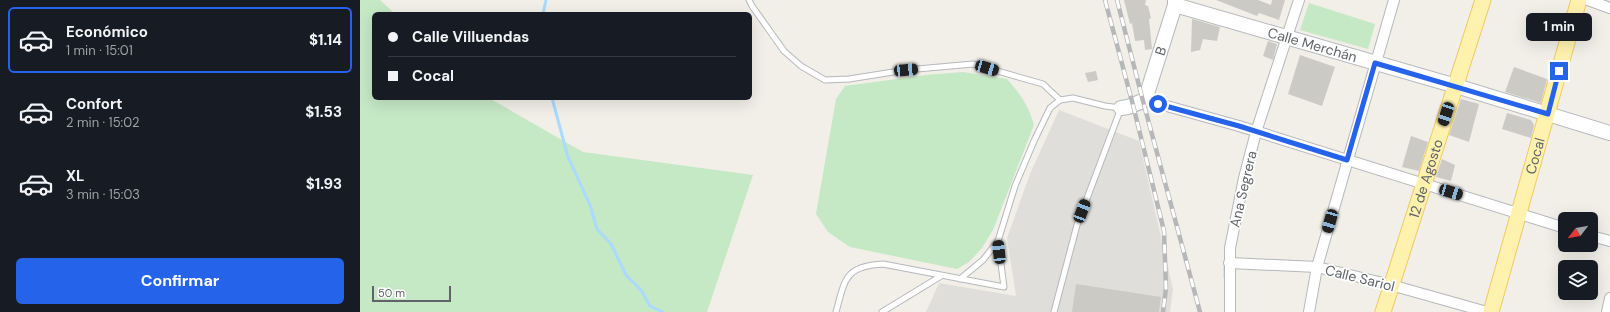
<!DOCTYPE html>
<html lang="es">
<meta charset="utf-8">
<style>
body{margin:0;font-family:"DM Sans",sans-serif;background:#242831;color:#f1f3f6;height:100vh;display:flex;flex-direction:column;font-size:15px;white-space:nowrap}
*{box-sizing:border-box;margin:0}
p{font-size:13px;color:#9ea1a6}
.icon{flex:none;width:22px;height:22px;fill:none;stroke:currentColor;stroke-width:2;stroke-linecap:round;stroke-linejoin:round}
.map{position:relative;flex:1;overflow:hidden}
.panel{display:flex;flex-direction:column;background:#171b24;width:360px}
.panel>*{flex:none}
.hud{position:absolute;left:12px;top:12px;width:380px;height:88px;border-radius:6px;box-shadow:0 4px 16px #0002;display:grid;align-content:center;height:88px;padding:0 16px;background:#171b24}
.needle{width:26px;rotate:239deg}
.tools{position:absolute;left:1198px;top:212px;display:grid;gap:8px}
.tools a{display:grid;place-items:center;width:40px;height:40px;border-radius:6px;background:#171b24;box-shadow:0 4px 16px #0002;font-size:20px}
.scale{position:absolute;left:12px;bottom:10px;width:79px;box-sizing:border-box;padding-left:4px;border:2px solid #5f6368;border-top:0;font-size:11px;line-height:14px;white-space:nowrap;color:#5f6368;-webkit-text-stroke:3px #fff;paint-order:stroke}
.end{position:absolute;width:18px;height:18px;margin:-9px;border:5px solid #2563eb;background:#fff;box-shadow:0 0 0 2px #fff}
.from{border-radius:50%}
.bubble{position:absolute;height:28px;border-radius:6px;background:#171b24;box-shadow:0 4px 16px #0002;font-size:13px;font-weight:700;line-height:28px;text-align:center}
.car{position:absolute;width:12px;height:24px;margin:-12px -6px;border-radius:5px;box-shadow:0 0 3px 1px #0007;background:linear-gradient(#222 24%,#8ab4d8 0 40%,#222 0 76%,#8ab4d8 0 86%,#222 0)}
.hud b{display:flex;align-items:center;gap:14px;height:38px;font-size:15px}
.hud b+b{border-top:1px solid #363941}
.hud i{width:10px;height:10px;background:#f1f3f6}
ul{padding:7px 0 0;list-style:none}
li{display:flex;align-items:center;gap:12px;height:66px;margin:0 8px 6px;padding:0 8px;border:2px solid transparent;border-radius:6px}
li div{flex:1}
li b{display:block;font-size:15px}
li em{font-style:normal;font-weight:700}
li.on{border-color:#2563eb}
li>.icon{width:36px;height:36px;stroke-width:1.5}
.cta{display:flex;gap:8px;margin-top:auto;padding:8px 16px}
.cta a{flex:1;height:46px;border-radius:6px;background:#2563eb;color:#fff;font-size:16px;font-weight:700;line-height:46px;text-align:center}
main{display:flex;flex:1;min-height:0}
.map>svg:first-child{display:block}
</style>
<main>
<section class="panel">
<ul>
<li class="on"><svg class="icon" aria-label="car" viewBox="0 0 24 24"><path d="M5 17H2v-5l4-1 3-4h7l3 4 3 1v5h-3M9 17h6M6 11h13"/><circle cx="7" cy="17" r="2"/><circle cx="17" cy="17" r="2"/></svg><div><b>Económico</b><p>1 min · 15:01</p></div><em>$1.14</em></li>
<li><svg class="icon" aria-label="car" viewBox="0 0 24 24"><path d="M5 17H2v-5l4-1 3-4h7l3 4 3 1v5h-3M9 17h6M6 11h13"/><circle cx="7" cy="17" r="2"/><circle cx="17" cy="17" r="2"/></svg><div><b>Confort</b><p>2 min · 15:02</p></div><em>$1.53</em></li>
<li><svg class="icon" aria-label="car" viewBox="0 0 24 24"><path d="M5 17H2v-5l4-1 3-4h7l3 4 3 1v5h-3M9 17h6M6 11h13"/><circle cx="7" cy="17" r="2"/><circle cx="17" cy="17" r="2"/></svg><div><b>XL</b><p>3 min · 15:03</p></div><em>$1.93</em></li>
</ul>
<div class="cta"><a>Confirmar</a></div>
</section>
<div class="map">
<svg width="1250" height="312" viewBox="0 0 1250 312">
<rect width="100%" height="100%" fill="#f1efe8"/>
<path fill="#e0deda" d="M699,110l80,31 34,148 -3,23h-244l13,-29 77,13 -9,-58 23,-64z"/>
<g fill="#c5e8c5">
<path d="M0,0h20l15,14h-21v84h115l94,54 170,23 -46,137h-347z"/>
<path d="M949,3l66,21 -7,25 -68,-19z"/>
<path d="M603,72l44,7c14,16 21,26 27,46l-41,105 -11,18 -13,14 -12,7 -107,-22 -22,-15 -12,-18 20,-115 9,-13 81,-11z"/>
</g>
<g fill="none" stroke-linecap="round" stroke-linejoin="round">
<g stroke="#aadaff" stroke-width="3">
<path d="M183,14l3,-14"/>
<path d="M192,98l16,59 22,48 7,24 14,15 15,31 15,15 9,16 13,6"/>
<path d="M865,267v10"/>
</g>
</g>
<g fill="#cccac5">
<path d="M764,0h22l-1,5 3,1 3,12 -2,1 3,30 -7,1 -1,-10 -9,1 -3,-18 -2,1z"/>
<path d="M856,0h42l13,5 1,-5h13l-6,20 -20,-7 -2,3z"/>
<path d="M832,19l28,8 -3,14 -14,-2 -3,11 -9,2z"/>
<path d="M908,41l9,3 -4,16 -10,-4z"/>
<path d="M940,55l35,12 -13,39 -34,-12z"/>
<path d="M1154,67l33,12 -6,24 -36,-11z"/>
<path d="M736,71l2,9 -10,2 -3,-9z"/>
<path d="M1101,99l18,5 -10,38 -20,-7z"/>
<path d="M1147,113l24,7 3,5 -3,13 -29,-9z"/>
<path d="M1051,136l17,6 -9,29 -17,-4z"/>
<path d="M1082,159l13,6 -4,16 -15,-4z"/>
<path d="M716,284l85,13 -2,15h-87z"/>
</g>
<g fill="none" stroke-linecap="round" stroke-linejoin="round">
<g stroke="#b5b8bc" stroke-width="7">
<g id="lane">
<path d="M389,0l3,6 32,45 17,15 24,14 24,-1 57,-9 67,-6 70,20 17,16"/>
<path d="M600,279l23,-19 15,-19 17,-55 19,-45 16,-33 10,-8 13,-2 32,8 16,2 -44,117 -23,87"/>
<path d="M476,312c9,-33 9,-46 47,-48l121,23 -6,-46"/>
<path d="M522,312l59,-36"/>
</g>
</g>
<g stroke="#b5b8bc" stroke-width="12">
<g id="street">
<path d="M1228,0l22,8"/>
<path d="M785,100l94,26 326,102"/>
<path d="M1231,236l19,5"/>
<path d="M869,263l88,4 74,18 96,27"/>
<path d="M870,312v-64l14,-70 12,-46 43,-132"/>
<path d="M949,312l8,-45 77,-267"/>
<path d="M1247,312l3,-14"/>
</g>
</g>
<g stroke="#b6babf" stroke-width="16">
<g id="secondary">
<path id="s1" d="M815,5l281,81 154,47"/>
<path id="s2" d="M761,108l7,-1 17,-7 30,-95v-5"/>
</g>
</g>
<g stroke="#f2c960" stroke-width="17">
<g id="primary">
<path id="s3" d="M1023,312l100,-312"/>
<path id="s4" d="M1131,312l88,-312"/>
</g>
</g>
<use href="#lane" stroke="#fff" stroke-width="5"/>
<use href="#street" stroke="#fff" stroke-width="10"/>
<use href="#secondary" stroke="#fff" stroke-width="14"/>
<use href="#primary" stroke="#fff2af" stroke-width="15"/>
<g stroke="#b6b7b8" stroke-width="4.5">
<g id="rail">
<path d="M745,0l28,105 31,126 2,57 -3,24"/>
<path d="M757,0l26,101 57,211"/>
</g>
</g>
<use href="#rail" stroke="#fff" stroke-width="3" stroke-dasharray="9" stroke-linecap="butt"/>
</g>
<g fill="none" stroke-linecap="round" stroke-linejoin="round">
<path stroke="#2563eb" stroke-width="5" d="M798,104l81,22 108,34 28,-97 173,51 11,-43"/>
</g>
<g text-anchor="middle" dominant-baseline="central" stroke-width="3.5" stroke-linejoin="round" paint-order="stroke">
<g font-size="14" fill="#5f6368" stroke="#fff">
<text stroke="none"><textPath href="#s1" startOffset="143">Calle Merchán</textPath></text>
<text stroke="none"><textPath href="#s2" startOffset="77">B</textPath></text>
<text stroke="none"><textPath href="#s4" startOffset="162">Cocal</textPath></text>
<text stroke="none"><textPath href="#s3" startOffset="140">12 de Agosto</textPath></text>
<text transform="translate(883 189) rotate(-77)">Ana Segrera</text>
<text transform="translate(1000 278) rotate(14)">Calle Sariol</text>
</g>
</g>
</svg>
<div class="tools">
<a><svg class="needle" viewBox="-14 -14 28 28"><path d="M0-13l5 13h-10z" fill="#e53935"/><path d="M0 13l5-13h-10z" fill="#9ea1a6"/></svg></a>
<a><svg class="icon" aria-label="layers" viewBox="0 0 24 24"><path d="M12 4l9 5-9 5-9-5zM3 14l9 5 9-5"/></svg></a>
</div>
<div class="scale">50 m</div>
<i class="end from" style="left:798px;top:104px"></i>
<i class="end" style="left:1199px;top:71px"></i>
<div class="bubble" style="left:1166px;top:13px;width:66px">1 min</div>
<i class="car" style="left:627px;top:68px;rotate:106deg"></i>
<i class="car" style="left:546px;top:70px;rotate:85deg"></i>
<i class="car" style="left:1086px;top:114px;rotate:198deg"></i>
<i class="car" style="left:1091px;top:192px;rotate:107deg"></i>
<i class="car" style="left:722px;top:211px;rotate:21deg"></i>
<i class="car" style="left:970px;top:221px;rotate:196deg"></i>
<i class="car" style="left:639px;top:252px;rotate:354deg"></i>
<div class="hud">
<b><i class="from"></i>Calle Villuendas</b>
<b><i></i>Cocal</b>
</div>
</div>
</main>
